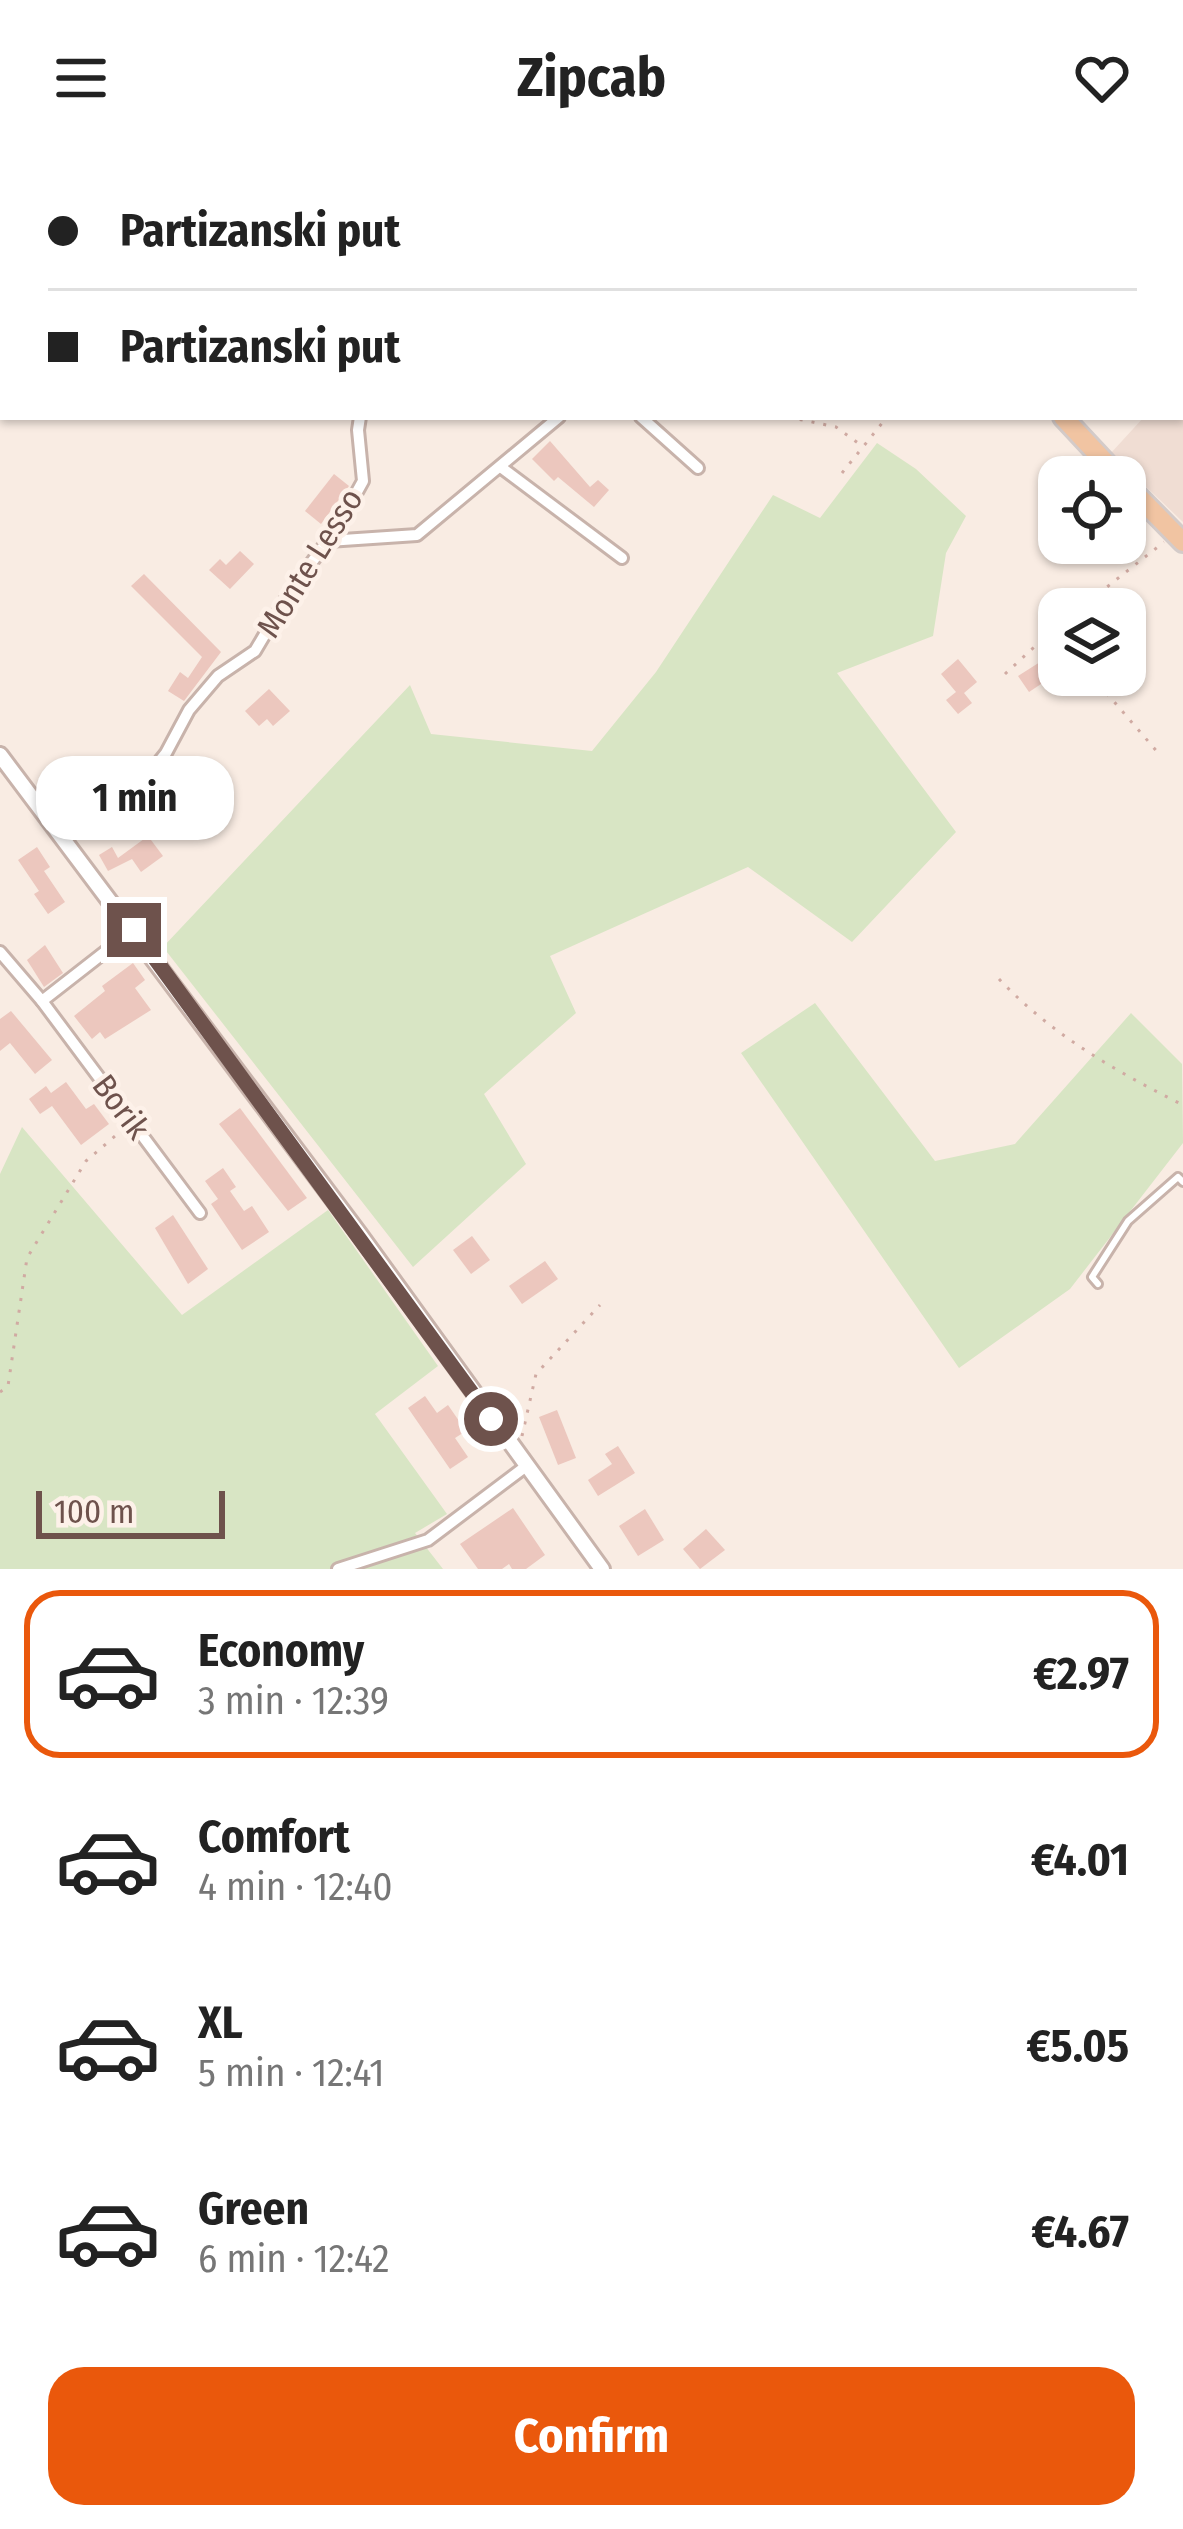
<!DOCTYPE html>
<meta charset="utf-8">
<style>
body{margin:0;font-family:"Fira Sans Condensed",sans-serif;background:#f6f6f6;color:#222;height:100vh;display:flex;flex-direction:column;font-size:45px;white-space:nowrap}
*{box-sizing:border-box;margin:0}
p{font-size:39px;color:#767676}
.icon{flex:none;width:66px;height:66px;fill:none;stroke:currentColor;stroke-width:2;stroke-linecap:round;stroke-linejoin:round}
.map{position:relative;height:1413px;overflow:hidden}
.sheet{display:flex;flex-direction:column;background:#fff;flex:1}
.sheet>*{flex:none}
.guide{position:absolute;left:0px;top:0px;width:1185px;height:264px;box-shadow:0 3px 9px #0004;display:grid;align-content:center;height:264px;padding:0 48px;background:#fff}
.buttons{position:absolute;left:1038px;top:300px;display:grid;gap:24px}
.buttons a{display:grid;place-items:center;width:108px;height:108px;border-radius:24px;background:#fff;box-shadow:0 3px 9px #0004;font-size:60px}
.scale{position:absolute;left:36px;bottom:30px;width:189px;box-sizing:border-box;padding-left:12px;border:6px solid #6e524c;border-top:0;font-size:33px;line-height:42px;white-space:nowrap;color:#6e524c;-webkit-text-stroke:9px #fdf1e9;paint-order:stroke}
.end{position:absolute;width:54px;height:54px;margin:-27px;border:15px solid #6e524c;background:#fff;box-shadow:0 0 0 6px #fff}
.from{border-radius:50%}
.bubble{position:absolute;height:84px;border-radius:36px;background:#fff;box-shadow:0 3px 9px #0004;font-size:39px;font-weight:700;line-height:84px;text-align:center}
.guide b{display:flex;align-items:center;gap:42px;height:114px;font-size:45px}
.guide b+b{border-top:3px solid #e0e0e0}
.guide i{width:30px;height:30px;background:#222}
ul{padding:21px 0 0;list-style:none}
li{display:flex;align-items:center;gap:36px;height:168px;margin:0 24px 18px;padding:0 24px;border:6px solid transparent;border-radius:36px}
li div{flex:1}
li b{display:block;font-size:45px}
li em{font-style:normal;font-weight:700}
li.on{border-color:#ea580c}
li>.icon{width:108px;height:108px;stroke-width:1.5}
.action{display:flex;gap:24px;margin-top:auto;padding:24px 48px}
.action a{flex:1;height:138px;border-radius:36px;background:#ea580c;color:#fff;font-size:48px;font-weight:700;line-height:138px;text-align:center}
header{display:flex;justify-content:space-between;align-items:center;height:156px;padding:0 48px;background:#fff;font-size:54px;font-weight:700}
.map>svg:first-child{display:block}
</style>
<header><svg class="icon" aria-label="menu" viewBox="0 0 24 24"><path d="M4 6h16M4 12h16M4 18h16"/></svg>Zipcab<svg class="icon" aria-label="heart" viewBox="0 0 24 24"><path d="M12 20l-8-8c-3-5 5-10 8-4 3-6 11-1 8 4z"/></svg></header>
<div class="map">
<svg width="1183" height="1413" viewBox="0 0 1183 1413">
<rect width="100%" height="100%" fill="#f9ece3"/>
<path fill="#f0ddd3" d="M1183,218v148l-72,-69 33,-36h38z"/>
<g fill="#d8e5c4">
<path d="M877,287l39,26 50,47 -20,37 -13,83 -96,37 119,159 -104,110 -104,-75 -198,89 26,57 -92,81 42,70 -113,103 -250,-320 247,-262 21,49 161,17 64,-79 117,-177 47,23z"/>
<path d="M815,847l120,158 80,-17 116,-131 51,51 1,79 -113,146 -111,79 -218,-315z"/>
<path d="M22,971l160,188 146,-105 110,156 -63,48 72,100 -32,19 28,36h-443v-395z"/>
</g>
<g fill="#ecc7be">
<path d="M550,285l40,46 8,-7 11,10 -15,17 -36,-30 -4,4 -22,-22z"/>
<path d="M334,318l15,12 -28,38 -16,-13z"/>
<path d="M240,395l14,13 -24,25 -21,-19 11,-11 6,6z"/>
<path d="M144,418l77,78 -37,49 -16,-10 12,-19 8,6 14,-21 -71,-71z"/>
<path d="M1059,494v27l-6,4 -3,-3 -21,14 -11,-16z"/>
<path d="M958,503l19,23 -13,11 8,10 -14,11 -12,-14 10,-8 -15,-18z"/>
<path d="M269,533l21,22 -17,15 -6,-7 -8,7 -14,-15z"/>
<path d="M120,604l10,18 -49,23 -9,-17z"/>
<path d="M148,680l15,20 -22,16 -9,-13 -24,12 -9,-16 13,-8 6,11z"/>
<path d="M37,691l13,20 -6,4 21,31 -17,12 -14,-20 5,-3 -21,-31z"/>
<path d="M45,789l18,28 -19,14 -17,-27z"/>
<path d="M133,807l12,17 -10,8 16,22 -46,29 -5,-7 -8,7 -18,-23 31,-25 -3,-5z"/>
<path d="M11,855l41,49 -17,14 -25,-31 -10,8v-32z"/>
<path d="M66,926l20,27 8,-5 15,20 -28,21 -29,-39 -12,8 -11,-15 17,-13 5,7z"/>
<path d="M240,952l67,90 -19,13 -69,-87z"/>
<path d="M223,1012l13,19 -6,4 14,20 8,-5 17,26 -27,18 -31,-46 7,-5 -13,-18z"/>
<path d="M173,1059l35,54 -20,15 -33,-56z"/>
<path d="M472,1080l18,24 -19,14 -18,-24z"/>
<path d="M545,1105l13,18 -36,25 -13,-18z"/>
<path d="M425,1240l12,17 11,-8 18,26 -11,7 13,19 -18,12 -42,-61z"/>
<path d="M557,1254l19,48 -18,7 -19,-48z"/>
<path d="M618,1290l17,27 -37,23 -10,-16 24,-16 -7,-10z"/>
<path d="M513,1352l32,47 -19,14h-14l-3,-5 -7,5h-24l-18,-25z"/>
<path d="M645,1353l19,31 -26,16 -19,-30z"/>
<path d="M706,1373l19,21 -25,19 -17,-20z"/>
</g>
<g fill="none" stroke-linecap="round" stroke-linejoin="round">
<g stroke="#c8b3ab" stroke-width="12">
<g id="service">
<path d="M986,3l2,-3"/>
<path d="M1098,1128l-6,-7 36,-56 50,-44 5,5"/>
</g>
</g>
<g stroke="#c8b3ab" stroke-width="16">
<g id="minor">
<path d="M633,0l2,3"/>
<path d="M355,3l1,-3"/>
<path d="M641,261l57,51"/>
<path d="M502,312l120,90"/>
<path d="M328,385l89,-6 142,-118"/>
<path d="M53,667l85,-35 28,-35 23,-43 29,-34 37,-25 35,-59 47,-64 26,-47 -5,-51 2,-13"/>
<path d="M0,796l42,49 91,-71"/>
<path d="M42,845l158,212"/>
<path d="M338,1413l90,-29 97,-73"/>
</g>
</g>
<g stroke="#c8b3ab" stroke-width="20">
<path id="tertiary" d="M0,599l360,480 242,334"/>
</g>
<g stroke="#d4cbc9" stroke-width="24">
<g id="primary">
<path d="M778,0l3,3"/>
<path d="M1063,261l56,60"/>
<path d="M1125,327l58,59"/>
</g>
</g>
<g stroke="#d0aaa2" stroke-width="3" stroke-dasharray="3 9" stroke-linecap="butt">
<path d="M758,0l3,3"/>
<path d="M788,261l48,10 26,19"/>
<path d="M842,317l45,-56"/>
<path d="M1079,453l85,-67"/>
<path d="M1005,518l54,-50"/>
<path d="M1091,519l69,80"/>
<path d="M999,823c53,56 116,92 184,126"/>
<path d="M0,1236l8,-6 19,-128 59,-97 35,-30"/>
<path d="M522,1280l14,-62 64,-69"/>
</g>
<use href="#service" stroke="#fff" stroke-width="6"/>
<use href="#minor" stroke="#fff" stroke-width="10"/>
<use href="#tertiary" stroke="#fff" stroke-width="14"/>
<use href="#primary" stroke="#f1c4a2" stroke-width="18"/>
</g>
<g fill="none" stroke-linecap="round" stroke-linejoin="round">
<path stroke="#6e524c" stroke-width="15" d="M134,774l357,489"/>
</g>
<g text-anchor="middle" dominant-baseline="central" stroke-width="9" stroke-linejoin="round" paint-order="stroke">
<g font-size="33" fill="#6e524c" stroke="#fdf1e9">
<text transform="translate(310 407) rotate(-58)">Monte Lesso</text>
<text transform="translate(121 951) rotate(53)">Borik</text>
</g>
</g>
</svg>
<div class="buttons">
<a><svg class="icon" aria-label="locate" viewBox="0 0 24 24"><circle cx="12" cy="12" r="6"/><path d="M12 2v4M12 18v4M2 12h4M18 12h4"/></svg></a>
<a><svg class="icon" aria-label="layers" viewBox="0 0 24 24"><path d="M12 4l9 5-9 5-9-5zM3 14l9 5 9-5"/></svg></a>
</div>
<div class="scale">100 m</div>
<i class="end from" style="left:491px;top:1263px"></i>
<i class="end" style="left:134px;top:774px"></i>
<div class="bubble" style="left:36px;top:600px;width:198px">1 min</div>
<div class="guide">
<b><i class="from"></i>Partizanski put</b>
<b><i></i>Partizanski put</b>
</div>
</div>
<section class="sheet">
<ul>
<li class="on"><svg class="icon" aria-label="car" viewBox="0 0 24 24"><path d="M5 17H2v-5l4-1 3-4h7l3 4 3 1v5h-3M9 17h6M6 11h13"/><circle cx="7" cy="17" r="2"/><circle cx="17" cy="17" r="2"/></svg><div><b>Economy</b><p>3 min · 12:39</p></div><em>€2.97</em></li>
<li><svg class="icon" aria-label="car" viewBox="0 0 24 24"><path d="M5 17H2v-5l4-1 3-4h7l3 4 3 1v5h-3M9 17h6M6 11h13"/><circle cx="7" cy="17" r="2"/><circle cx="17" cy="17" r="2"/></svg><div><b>Comfort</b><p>4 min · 12:40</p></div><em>€4.01</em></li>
<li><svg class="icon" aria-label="car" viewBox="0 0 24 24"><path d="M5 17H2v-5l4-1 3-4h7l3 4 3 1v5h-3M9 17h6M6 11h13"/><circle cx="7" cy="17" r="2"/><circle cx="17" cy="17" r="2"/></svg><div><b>XL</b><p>5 min · 12:41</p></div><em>€5.05</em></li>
<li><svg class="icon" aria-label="car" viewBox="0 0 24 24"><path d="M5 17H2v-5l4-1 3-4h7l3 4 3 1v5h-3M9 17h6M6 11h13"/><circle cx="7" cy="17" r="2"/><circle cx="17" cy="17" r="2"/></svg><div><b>Green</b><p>6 min · 12:42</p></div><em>€4.67</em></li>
</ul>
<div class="action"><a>Confirm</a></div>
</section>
